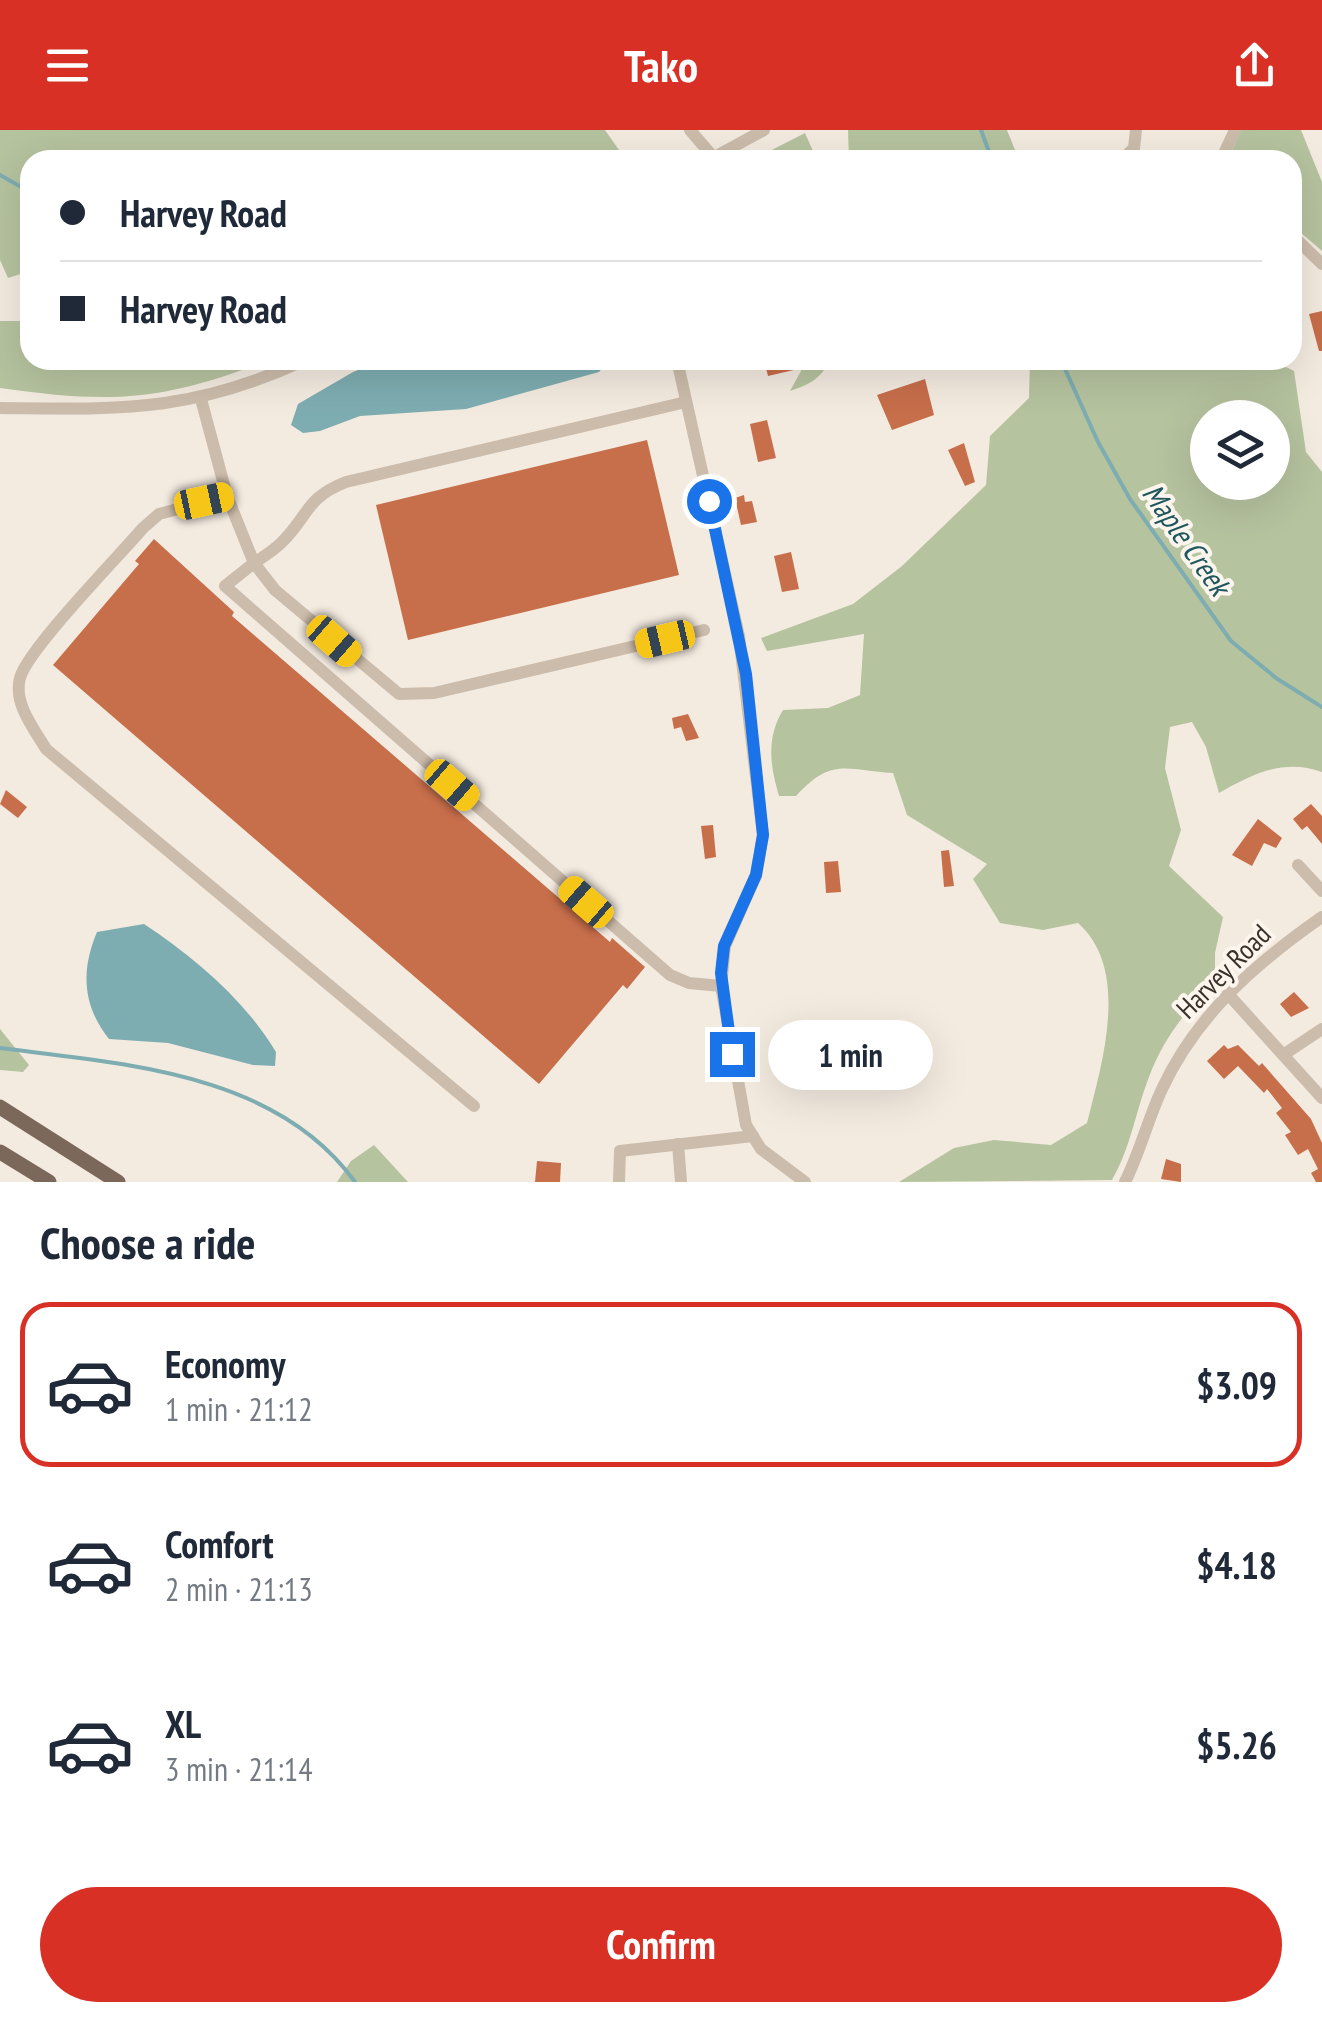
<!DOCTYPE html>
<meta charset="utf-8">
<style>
body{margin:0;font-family:"PT Sans Narrow",sans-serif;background:#f6f6f7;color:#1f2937;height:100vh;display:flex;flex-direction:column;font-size:38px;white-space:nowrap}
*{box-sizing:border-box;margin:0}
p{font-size:32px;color:#747a83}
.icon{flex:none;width:55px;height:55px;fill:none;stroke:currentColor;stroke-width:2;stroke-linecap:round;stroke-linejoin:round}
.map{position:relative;height:1052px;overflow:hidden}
.details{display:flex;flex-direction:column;background:#fff;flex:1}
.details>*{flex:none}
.hud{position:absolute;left:20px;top:20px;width:1282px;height:220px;border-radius:30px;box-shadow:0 10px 40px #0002;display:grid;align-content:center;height:220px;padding:0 40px;background:#fff}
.controls{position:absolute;left:1190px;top:270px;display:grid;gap:20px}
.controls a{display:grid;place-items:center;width:100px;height:100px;border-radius:50%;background:#fff;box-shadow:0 10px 40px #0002;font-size:50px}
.end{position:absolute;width:45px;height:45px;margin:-22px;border:12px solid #1a73e8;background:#fff;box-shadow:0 0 0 5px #fff}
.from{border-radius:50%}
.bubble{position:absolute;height:70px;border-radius:35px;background:#fff;box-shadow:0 10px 40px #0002;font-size:32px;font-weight:600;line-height:70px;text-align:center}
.car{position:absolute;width:30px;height:60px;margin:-30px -15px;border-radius:12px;box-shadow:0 0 8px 2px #0007;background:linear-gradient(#f5c518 24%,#345 0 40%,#f5c518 0 76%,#345 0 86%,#f5c518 0)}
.hud b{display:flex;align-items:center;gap:35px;height:95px;font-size:38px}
.hud b+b{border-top:2px solid #e0e1e3}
.hud i{width:25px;height:25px;background:#1f2937}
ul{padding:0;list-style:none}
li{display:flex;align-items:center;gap:30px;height:165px;margin:0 20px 15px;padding:0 20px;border:5px solid transparent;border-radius:30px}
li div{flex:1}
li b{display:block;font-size:38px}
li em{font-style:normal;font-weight:600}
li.current{border-color:#d93025}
li>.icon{width:90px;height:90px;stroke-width:1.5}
h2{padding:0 40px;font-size:45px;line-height:120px}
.cta{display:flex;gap:20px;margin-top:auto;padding:20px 40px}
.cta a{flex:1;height:115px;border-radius:60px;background:#d93025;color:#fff;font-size:40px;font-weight:600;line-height:115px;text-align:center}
header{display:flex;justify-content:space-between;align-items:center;height:130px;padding:0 40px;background:#d93025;color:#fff;font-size:45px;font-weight:600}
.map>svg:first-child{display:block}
</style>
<header><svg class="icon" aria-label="menu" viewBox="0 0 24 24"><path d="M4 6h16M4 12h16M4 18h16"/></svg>Tako<svg class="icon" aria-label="share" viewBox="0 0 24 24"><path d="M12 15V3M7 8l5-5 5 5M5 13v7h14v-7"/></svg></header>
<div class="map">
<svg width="1322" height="1052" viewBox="0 0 1322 1052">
<rect width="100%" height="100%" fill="#f4ebe0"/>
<g fill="#b6c39f" fill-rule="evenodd">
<path d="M0,0h605l21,30h-596v111l-22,7 -8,-18z"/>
<path d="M848,0h159l12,30h-170z"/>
<path d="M1241,0h60l21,52v69l-29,-25 -1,-66h-64z"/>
<path d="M805,3l12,27h-65z"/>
<path d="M0,191h30v39h239c-107,41 -156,44 -269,28z"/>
<path d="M801,230h28c-7,19 -21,25 -39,31l11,-20z"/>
<path d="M1030,230h164c33,15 68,-7 100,11l12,81 16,20v300c-38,-14 -69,2 -103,21l-13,-46 -14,-25 -22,5 -5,41 16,62 -12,36 54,51 -8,36v28c-28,28 -52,58 -66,96 -14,36 -18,70 -37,103l-213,2 55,-34 40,-8 57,5 36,-22c15,-60 44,-153 -9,-200l-35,7 -43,-7 -27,-44 14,-15 -80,-49 -14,-42c-49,-3 -61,-16 -97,23h-17c-9,-30 -13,-58 4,-86l45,-2 32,-13 4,-61 -97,17 -6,-13 92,-34 49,-38 84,-81 4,-49 39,-38zM1208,288h64v64h-64z"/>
<path d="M0,899l29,36 -6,7 -23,-2z"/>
<path d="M374,1015l34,37h-71l14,-21z"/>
</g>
<g fill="#7eadb1">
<path d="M384,230h226l-11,12 -133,37 -106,7 -40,15 -17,2 -12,-8 7,-21 55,-32z"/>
<path d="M144,794c50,33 101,76 132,128l-1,14 -22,-1 -85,-22 -59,-4c-27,-34 -28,-69 -12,-107z"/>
</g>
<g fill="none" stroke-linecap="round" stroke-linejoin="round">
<g stroke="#7eadb1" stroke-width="4">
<path d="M981,0l11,30"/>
<path d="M0,45l30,17"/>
<path d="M1061,230l37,82 32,57 101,142 45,37 46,29"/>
<path d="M0,918c123,16 276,24 355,134"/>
</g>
</g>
<g fill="#c76e4a">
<path d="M1322,181v40h-3l-10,-37z"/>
<path d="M764,230h28l2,10 -26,6z"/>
<path d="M925,249l9,36 -42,15 -15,-35z"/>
<path d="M767,290l9,38 -18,4 -8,-38z"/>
<path d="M647,310l32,135 -271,65 -32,-135z"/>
<path d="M964,313l11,39 -10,4 -17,-36z"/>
<path d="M744,365l1,7 7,-1 5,21 -16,3 -6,-27z"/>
<path d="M154,409l80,73 -2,4 378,326 2,-4 33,29 -18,22 -4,-4 -84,99 -486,-419 86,-101 -4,-3z"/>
<path d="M791,422l8,37 -17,3 -8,-36z"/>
<path d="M688,584l11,24 -13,3 -5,-14 -7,2 -2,-11z"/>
<path d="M6,660l21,17 -9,11 -18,-14z"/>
<path d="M1311,674l11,12v28l-15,-18 -5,4 -9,-11z"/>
<path d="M1258,689l24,19 -6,10 -12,-5 -12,23 -20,-11z"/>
<path d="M713,695l3,32 -11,2 -4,-33z"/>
<path d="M949,720l5,36 -10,1 -3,-36z"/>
<path d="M838,731l3,31 -15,1 -2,-31z"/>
<path d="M1294,862l15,16 -18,9 -11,-13z"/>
<path d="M1224,915l4,4 10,-4 21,21 3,-3 49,56 11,24v39h-6l-5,-9 7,-4 -10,-20 -10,6 -13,-20 6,-3 -15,-19 6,-5 -15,-19 -3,4 -26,-27 -14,13 -17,-18z"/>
<path d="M1166,1029l15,5v18l-20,-3z"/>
<path d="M537,1031l24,2 -1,19h-25z"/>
</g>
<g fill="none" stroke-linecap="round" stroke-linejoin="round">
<g stroke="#ccbcab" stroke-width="12">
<path d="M690,0l24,28"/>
<path d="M709,30l55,-30"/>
<path d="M1122,30l12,-12 2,-18"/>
<path d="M1221,30l14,-30"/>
<path d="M1292,105l30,29"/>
<path d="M677,230l62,276 24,199 -7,40 -31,71 -4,40 25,139 15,24 44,33"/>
<path d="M201,269l26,97 27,67 -29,23 445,389 19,8 32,3"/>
<path d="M686,272l-340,80c-41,16 -37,34 -65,61 -8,8 -18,14 -27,20l21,27 124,104 35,-1 270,-63"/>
<path d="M0,278c121,1 191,5 305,-48"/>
<path d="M227,366l-68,18 -16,14c-23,27 -116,122 -123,150 -7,25 14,51 26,71l428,357"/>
<path d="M1298,735l24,26"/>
<path d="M1228,864l94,104"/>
<path d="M1286,923l36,-24"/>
<path d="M678,1014l3,38"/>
<path d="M619,1052l1,-31 133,-15"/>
<path d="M1125,1052c15,-30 23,-63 37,-93 35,-75 94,-126 160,-172"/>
</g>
<g stroke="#7c685b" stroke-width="15">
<path d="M0,977l118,75"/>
<path d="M0,1022l49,30"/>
</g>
</g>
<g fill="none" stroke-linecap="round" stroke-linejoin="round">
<path stroke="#1a73e8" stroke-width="12" d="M709,371l37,173 17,161 -7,40 -32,71 -3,27 11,81"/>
</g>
<g text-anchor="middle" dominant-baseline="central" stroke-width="8" stroke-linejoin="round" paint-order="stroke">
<g font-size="28" fill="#3a302a" stroke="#fbf5ed">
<text transform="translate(1223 841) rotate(-45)">Harvey Road</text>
</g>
<g font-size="30" font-style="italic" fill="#1f565d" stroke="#fbf5ed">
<text transform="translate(1187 409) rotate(55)">Maple Creek</text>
</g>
</g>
</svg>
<div class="controls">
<a><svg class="icon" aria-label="layers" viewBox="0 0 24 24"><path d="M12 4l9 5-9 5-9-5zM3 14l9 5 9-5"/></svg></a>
</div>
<i class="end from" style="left:709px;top:371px"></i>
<i class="end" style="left:732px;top:924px"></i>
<div class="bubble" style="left:768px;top:890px;width:165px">1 min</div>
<i class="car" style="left:204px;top:371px;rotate:78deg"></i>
<i class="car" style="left:665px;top:509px;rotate:257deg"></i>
<i class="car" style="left:334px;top:511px;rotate:131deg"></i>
<i class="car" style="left:452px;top:655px;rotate:131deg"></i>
<i class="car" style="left:586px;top:772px;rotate:311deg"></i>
<div class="hud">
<b><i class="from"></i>Harvey Road</b>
<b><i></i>Harvey Road</b>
</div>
</div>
<section class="details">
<h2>Choose a ride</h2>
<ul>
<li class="current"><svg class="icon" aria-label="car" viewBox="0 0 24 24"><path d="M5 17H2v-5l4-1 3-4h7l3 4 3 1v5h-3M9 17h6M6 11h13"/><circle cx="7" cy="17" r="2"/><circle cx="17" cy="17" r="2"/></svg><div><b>Economy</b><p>1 min · 21:12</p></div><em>$3.09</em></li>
<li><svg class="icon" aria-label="car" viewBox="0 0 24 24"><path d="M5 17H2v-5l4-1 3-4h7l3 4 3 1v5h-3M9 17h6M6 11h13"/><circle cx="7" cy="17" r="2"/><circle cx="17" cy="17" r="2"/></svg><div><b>Comfort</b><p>2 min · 21:13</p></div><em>$4.18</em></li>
<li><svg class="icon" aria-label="car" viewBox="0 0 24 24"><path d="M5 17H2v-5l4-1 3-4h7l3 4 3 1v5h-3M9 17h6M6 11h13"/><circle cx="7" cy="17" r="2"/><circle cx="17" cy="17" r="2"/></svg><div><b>XL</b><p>3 min · 21:14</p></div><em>$5.26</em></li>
</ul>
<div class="cta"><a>Confirm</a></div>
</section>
